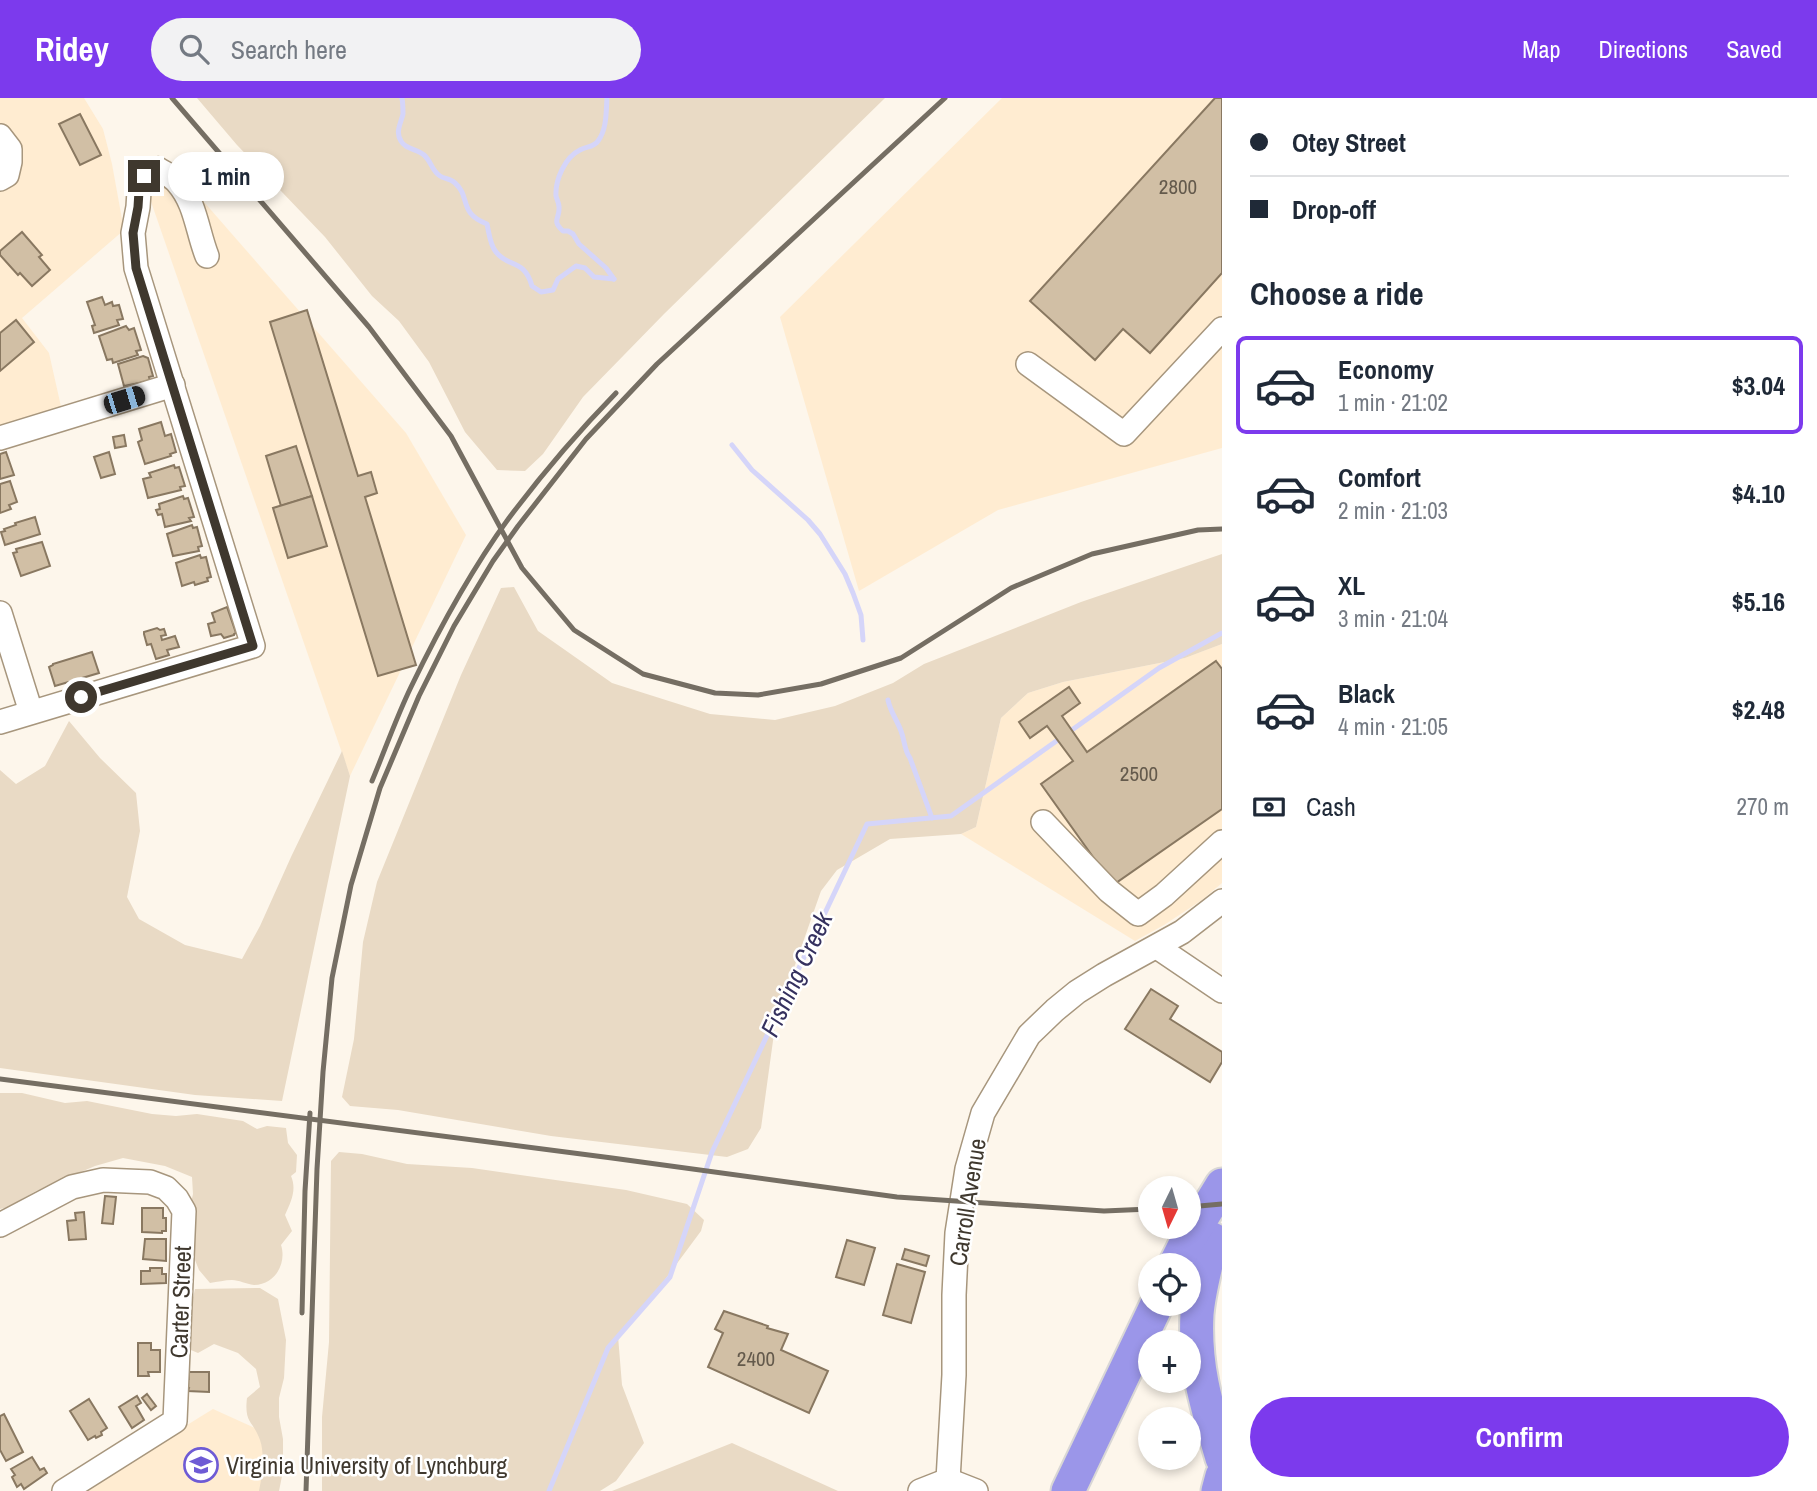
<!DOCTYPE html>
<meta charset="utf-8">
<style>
body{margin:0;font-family:"Archivo Narrow",sans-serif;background:#f2f2f3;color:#1f2937;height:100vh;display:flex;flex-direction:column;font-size:26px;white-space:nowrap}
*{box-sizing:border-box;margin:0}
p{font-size:23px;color:#747a83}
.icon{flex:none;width:38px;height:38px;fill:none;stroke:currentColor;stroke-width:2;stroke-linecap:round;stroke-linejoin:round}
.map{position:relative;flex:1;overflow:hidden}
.sheet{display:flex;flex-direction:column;background:#fff;width:595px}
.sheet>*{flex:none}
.banner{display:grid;align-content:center;height:154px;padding:0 28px;background:#fff}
.needle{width:46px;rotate:185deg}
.buttons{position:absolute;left:1138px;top:1078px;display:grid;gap:14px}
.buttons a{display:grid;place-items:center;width:63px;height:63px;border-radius:50%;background:#fff;box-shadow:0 4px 10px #0003;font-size:35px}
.end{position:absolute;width:32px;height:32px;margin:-16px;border:9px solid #3f382e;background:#fff;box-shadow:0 0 0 4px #fff}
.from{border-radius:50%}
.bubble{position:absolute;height:49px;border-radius:24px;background:#fff;box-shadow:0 4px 10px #0003;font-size:23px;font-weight:700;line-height:49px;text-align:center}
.car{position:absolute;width:21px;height:42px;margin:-21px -10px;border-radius:9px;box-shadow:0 0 5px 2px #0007;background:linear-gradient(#222 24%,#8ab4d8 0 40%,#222 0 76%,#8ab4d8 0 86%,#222 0)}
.banner b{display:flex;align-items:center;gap:24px;height:66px;font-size:26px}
.banner b+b{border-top:2px solid #e0e1e3}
.banner i{width:18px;height:18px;background:#1f2937}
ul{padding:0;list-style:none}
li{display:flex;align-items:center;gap:21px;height:98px;margin:0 14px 10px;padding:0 14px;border:4px solid transparent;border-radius:10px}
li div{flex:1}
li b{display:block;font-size:26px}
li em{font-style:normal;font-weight:700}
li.on{border-color:#7c3aed}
li>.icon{width:63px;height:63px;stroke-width:1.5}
h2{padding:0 28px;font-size:32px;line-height:84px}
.pay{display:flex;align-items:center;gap:18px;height:77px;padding:0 28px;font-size:26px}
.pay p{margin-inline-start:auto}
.action{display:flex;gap:14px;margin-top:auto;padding:14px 28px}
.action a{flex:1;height:80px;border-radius:42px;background:#7c3aed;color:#fff;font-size:28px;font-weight:700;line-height:80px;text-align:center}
header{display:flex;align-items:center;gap:42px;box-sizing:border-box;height:98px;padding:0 35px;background:#7c3aed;color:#fff}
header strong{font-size:33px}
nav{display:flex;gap:38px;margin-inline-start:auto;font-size:24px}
.search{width:490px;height:63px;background:#f2f2f3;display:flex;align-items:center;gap:18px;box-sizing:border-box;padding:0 24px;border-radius:38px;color:#747a83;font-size:26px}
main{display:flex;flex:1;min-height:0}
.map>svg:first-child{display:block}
</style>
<header>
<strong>Ridey</strong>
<div class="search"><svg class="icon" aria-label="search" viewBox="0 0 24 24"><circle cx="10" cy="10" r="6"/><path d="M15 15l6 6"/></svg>Search here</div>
<nav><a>Map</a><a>Directions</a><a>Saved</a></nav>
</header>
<main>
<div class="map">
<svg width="1222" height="1393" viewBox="0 0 1222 1393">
<rect width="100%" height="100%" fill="#fdf6eb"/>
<g fill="#ffecd1">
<path d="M0,0h84l19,31 9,35 12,66 -102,88 27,35 13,58 -62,20z"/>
<path d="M1002,0h220v350l-224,62 -139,81 -79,-274z"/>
<path d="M176,72l230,263 60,102 -116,241 -202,-583z"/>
<path d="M1222,546v239l-20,17 -38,25 -29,16 -174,-107 15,-7 25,-109 27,-25 35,-11 122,-24z"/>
<path d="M213,1311l66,30 -1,52h-198z"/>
</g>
<g fill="#e9dac5">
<path d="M197,0h688l-221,216 -81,83 -40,57 -18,17 -28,-1 -32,-38 -36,-70 -30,-41 -27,-25 -47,-59 -88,-92z"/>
<path d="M1222,456v90l-37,14 -122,24 -35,11 -27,25 -25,109 -15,7 -71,5 -53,31 -16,21 -45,128 -15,109 -13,21 -21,8 -176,-21 -153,-26 -48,-4 -8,-9 12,-58 9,-97 14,-60 84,-207 40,-87 13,-1 24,44 74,52 98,31 65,6 60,-14 58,-23 31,-19 157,-62z"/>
<path d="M69,623l31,37 36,35 4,38 -13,66 12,22 46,26 57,14 18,-33 31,-69 51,-106 8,25 -68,325 -87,-6 -195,-27v-298l16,14 29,-18z"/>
<path d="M0,995h22l43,10 22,-2 65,13 24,2 21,-2 46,7 14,8 10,-3 19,2 2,15 9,12 -1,17 -5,4c6,14 0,26 -6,39l7,16 -11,14c6,18 -6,40 -27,40 -8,-1 -15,-5 -22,-5 -7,0 -15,2 -22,3l-11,-13 -10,-25 -1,-29 5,-22 -1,-17 -27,-11 -42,-8 -28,8 -59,25 -28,16 -8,2z"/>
<path d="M339,1054l23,2 45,10 65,4 154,22 61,14 17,16 -3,11 -60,81 -23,24 4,49 22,58 -28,38 -16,10h-278v-74l7,-75 2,-181z"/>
<path d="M260,1190l18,11 8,41 -2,38 -5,20v19l4,22v32l-4,20h-20c3,-14 6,-37 1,-51 -7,-20 -16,-16 -13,-42l13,-11 -4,-18 -18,-16 -24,-9 -16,9 -12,-5 5,-42 4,-17z"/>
<path d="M732,1345l106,48h-226z"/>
</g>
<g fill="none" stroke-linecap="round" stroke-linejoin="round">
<g stroke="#d5d5f9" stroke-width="5">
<path d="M402,0c1,6 1,11 1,16 -2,9 -8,18 -2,27 4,8 16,8 23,14 7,6 8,16 16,21 5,3 11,3 15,7 16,14 3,30 32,41 2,9 3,21 9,28 12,16 28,6 36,34l9,6 12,-2 5,-11 18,-13 9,2 9,9 20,2"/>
<path d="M607,0c-1,14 0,31 -9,43 -5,7 -11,5 -18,9 -15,7 -25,30 -24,46 1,4 3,7 3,11 1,12 -8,13 4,24h5l5,3 6,10 27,24 8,11"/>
<path d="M732,347l20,25 56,50 12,14 25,40 8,19 8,22 2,25"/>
<path d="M888,602c2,11 9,20 13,31 4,10 3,19 9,27l22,60"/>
<path d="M549,1393l59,-143 62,-71 42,-125 155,-328 84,-8 208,-148 63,-35"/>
</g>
</g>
<g fill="#d1bfa5" stroke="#897861" stroke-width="2">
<path d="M1215,0h7v175l-72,80 -27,-24 -28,31 -65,-59z"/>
<path d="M80,16l21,41 -21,10 -21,-41z"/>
<path d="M22,134l20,23 -3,2 11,13 -18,16 -12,-13 -2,2 -18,-20v-4z"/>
<path d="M102,199l3,8 7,-3 1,4 6,-1 4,14 -6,1 2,5 -25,8 -2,-7 3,-1 -8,-23z"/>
<path d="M307,212l51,166 13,-4 6,21 -12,4 51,168 -38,11 -108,-354z"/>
<path d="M16,222l18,22 -34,29v-38z"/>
<path d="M126,228l3,4 5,-2 7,22 -5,1 2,4 -25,8 -1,-4 -5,1 -8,-24z"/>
<path d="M143,258l5,2 5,18 -4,1 1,4 -26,5 -6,-22z"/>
<path d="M161,324l4,14 6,-2 5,18 -6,2 1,2 -26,8 -7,-22 4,-2 -3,-11z"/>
<path d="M124,337l2,11 -11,2 -2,-11z"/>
<path d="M296,348l16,50 -31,10 -15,-50z"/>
<path d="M6,354l8,23 -14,4v-25z"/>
<path d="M109,354l6,22 -14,4 -7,-21z"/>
<path d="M174,367l1,3 4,-1 6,19 -5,1 1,3 -33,8 -5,-19 8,-2 -2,-4z"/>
<path d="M10,383l7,21 -8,3 2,4 -11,4v-29z"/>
<path d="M183,398l1,3 4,-1 6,19 -5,1 2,3 -26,6 -3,-13 -4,1 -2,-5 4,-1 -1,-5z"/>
<path d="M312,398l15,50 -39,12 -15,-50z"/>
<path d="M35,419l5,17 -35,11 -4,-13 4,-1 -1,-2 12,-4 -1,-2z"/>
<path d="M192,427l1,3 4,-1 5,19 -4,1 1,4 -26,5 -6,-22z"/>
<path d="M42,444l8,24 -29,10 -8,-23 4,-1 -1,-3z"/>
<path d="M200,457l1,3 5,-1 5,20 -4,1 1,3 -13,4 -1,-3 -12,4 -6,-23z"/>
<path d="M227,509l9,26 -2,1v1l-10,3 -3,-4 -10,2 -3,-12 7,-2 -3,-9z"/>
<path d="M157,530l3,2 4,-1 2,6 -5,1 1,4 13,-4 4,11 -12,3 2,5 -13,4 -5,-15 -4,1 -3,-11v-2z"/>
<path d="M92,554l7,21 -44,13 -6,-19 4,-2v-1z"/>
<path d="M1216,563l6,8v140l-109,76 -72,-101 32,-23 -26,-35 -17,12 -11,-16 50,-35 11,16 -18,13 25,36z"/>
<path d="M1151,891l27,17 -8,13 52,33v10l-12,20 -85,-53z"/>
<path d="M105,1098l11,1 -3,27 -11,-1z"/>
<path d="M142,1110h21v10h3v13h-4v2l-20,-1z"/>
<path d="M84,1114l2,27 -17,1 -2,-19 9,-1 -1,-7z"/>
<path d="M145,1141h21v22l-23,-2z"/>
<path d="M847,1142l28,8 -11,37 -28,-8z"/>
<path d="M905,1151l24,7 -3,10 -24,-7z"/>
<path d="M897,1166l28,8 -14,51 -28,-8z"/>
<path d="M150,1170h12v6h4v9l-25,1v-13h9z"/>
<path d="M724,1213l44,15 -1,2 21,6 -7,16 47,21 -19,42 -101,-46 15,-34 -8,-4z"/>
<path d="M138,1245h13v7h9v22h-12l1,4h-11z"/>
<path d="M189,1274h20v20l-21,-1 1,-3 -3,-1v-8h3z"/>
<path d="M147,1296l9,12 -5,4 -9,-12z"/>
<path d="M137,1298l4,7 -5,3 8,14 -12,8 -13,-21z"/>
<path d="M89,1301l18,29 -6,4 1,3 -6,3 -1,-2 -7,4 -18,-29z"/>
<path d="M4,1316l19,38 -17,9 -6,-11v-34z"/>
<path d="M32,1359l8,13 4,-2 3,5 -23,16 -3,-5 -4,3 -5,-10 3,-2 -4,-6z"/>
</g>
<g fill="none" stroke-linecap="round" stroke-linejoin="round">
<g stroke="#a7967d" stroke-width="26">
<g id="minor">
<path d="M0,38l10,13v13l-3,13 -7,4"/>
<path d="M1028,266l96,70 98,-105"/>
<path d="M0,340l173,-53"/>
<path d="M0,515l31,99"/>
<path d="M0,624l253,-76 -117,-378 -3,-35 5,-26 1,-16 5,-15 14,-7c6,4 14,7 19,13 19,21 20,49 30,74"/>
<path d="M1043,724l66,69 29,23 26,-19 58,-53"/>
<path d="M1157,849l65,44"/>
<path d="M0,1127l72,-38 31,-7 47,2 16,6 11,11 7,12 -9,210 -111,70"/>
<path d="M948,1382l28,11"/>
<path d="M920,1393l28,-11"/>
<path d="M946,1393l2,-11 6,-105v-80l3,-62 10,-64 16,-56 46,-78 26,-25 22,-18 27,-17 78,-43 40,-31"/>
</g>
</g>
<g stroke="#d9d7d5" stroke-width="37">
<g id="highway">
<path d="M1212,1141c-5,24 -13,50 -15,75 -3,53 10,93 25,144"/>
<path d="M1175,1167l9,-18 38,-62"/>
<path d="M1068,1393l89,-187"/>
<path d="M1218,1393l4,-15"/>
</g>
</g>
<use href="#minor" stroke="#fff" stroke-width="23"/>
<use href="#highway" stroke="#9b96e9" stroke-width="33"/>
<g stroke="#756e63" stroke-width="5">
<path d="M172,0l197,229 82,109 71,132 52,62 69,44 72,19 43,2 63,-11 80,-26 110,-70 81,-34 106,-24 24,-1"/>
<path d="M372,683c13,-31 24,-63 39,-94 28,-58 60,-117 98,-169 33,-44 69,-86 107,-125"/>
<path d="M0,981l612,79 285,39 207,14 46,-2"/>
<path d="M1188,1109l34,-3"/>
<path d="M302,1215l3,-122 5,-78"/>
<path d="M306,1393l11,-322 6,-97 9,-94 19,-93 29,-97 39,-92 35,-70 39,-65 25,-35 68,-87 71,-75 288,-266"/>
</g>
</g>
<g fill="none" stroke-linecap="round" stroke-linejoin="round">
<path stroke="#3f382e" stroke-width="9" d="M81,599l172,-51 -117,-378 -3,-35 5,-26 1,-16 5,-15"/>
</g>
<defs>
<g id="university-ring" transform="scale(1.75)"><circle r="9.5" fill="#fff" stroke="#6e5bd5" stroke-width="1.5"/><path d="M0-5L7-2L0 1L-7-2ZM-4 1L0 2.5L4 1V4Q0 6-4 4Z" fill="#6e5bd5"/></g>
</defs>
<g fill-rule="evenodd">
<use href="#university-ring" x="201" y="1367"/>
</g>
<g text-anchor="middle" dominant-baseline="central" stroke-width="5" stroke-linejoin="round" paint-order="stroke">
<g font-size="21" fill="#645a4c">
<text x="1178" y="88">2800</text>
<text x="1139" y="675">2500</text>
<text x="756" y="1260">2400</text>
</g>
<g font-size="24" fill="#3f382e" stroke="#fff">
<text transform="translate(967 1104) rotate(-81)">Carroll Avenue</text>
<text transform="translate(180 1204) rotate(-88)">Carter Street</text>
</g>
<g font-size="24" fill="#3f382e" stroke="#fff" text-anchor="start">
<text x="226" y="1367">Virginia University of Lynchburg</text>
</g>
<g font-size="26" font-style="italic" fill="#35315f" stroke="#fff">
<text transform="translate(796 876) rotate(-65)">Fishing Creek</text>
</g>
</g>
</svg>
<div class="buttons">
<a><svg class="needle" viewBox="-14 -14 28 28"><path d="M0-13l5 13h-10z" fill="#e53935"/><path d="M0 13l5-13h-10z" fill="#747a83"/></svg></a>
<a><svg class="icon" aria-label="locate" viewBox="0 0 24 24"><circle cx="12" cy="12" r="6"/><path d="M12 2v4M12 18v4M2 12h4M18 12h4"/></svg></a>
<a>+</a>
<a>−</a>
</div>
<i class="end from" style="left:81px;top:599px"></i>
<i class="end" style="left:144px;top:78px"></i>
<div class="bubble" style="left:168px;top:54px;width:116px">1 min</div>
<i class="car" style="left:124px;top:302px;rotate:73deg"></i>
</div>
<section class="sheet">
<div class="banner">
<b><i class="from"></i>Otey Street</b>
<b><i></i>Drop-off</b>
</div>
<h2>Choose a ride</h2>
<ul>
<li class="on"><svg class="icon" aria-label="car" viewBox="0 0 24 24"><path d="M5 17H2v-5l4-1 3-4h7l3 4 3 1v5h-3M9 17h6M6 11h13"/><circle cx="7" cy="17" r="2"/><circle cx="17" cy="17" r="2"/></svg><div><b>Economy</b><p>1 min · 21:02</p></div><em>$3.04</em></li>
<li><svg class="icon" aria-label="car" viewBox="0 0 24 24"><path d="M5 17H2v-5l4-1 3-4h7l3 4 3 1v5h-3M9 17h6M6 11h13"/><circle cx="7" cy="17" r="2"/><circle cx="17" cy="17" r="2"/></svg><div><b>Comfort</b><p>2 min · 21:03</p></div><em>$4.10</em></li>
<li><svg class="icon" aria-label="car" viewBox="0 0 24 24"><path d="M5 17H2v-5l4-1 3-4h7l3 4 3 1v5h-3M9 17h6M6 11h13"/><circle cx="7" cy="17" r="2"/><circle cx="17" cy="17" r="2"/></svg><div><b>XL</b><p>3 min · 21:04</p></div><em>$5.16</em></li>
<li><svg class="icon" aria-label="car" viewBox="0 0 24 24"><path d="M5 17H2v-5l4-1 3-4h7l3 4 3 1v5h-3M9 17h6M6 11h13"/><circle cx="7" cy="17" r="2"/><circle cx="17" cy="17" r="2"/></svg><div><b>Black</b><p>4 min · 21:05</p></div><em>$2.48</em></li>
</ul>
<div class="pay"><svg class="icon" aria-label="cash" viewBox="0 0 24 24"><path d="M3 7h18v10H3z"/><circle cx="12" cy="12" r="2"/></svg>Cash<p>270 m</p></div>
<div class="action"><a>Confirm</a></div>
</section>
</main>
